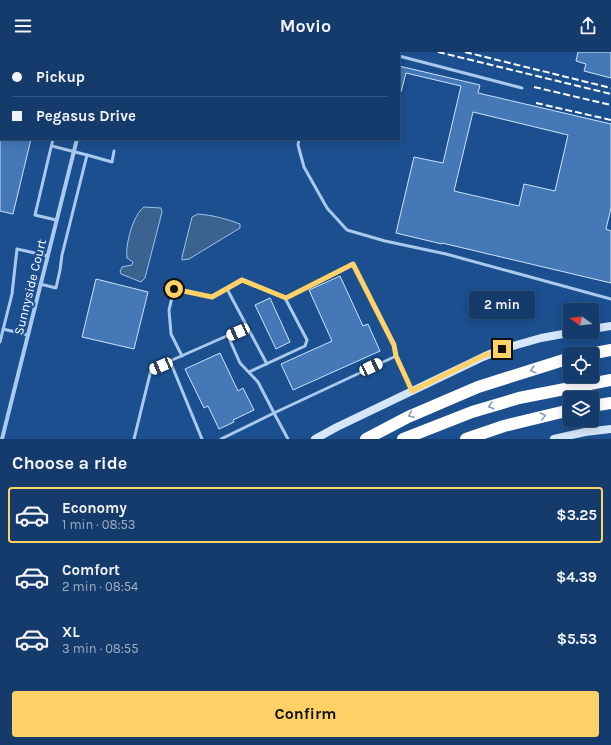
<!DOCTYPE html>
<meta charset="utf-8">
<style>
body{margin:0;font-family:Karla,sans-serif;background:#1d4271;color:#f1f3f6;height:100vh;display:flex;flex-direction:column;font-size:15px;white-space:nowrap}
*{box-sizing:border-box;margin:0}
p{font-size:13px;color:#9dadc1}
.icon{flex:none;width:22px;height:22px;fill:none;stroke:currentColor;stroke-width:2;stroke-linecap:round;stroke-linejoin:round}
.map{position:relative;height:387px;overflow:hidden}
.side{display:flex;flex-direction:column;background:#143b6b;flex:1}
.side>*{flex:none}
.guide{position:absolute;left:0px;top:0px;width:400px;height:88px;box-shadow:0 2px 10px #0003,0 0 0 1px #33557e;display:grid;align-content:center;height:88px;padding:0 12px;background:#143b6b}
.needle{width:26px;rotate:284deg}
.controls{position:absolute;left:563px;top:251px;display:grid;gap:8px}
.controls a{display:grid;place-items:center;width:36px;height:36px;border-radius:4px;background:#143b6b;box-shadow:0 2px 10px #0003,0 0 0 1px #33557e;font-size:20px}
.end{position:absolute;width:18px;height:18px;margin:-9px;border:5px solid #ffd166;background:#111;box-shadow:0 0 0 2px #111}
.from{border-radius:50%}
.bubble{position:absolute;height:28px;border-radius:4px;background:#143b6b;box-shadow:0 2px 10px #0003,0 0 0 1px #33557e;font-size:13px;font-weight:700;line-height:28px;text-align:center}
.car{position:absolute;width:12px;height:24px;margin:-12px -6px;border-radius:5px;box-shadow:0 0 3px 1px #0007;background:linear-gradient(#fff 24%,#345 0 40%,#fff 0 76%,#345 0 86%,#fff 0)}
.guide b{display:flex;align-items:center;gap:14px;height:38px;font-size:15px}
.guide b+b{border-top:1px solid #33557e}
.guide i{width:10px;height:10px;background:#f1f3f6}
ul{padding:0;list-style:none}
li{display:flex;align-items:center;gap:12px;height:56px;margin:0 8px 6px;padding:0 4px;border:2px solid transparent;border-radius:4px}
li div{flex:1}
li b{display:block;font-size:15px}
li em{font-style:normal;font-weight:700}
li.selected{border-color:#ffd166}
li>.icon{width:36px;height:36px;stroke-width:1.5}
h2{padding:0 12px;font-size:18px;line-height:48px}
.action{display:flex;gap:8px;margin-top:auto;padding:8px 12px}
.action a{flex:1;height:46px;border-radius:4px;background:#ffd166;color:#111;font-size:16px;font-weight:700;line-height:46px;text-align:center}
header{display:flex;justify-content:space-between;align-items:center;height:52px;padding:0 12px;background:#143b6b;font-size:18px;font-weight:700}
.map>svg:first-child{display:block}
</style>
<header><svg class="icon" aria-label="menu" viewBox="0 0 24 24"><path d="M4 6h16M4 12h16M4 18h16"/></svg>Movio<svg class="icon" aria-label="share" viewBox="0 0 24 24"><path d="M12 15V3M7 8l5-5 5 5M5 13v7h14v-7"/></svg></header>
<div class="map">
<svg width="611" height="387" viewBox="0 0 611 387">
<rect width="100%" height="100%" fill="#1b4f8f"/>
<g fill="#3c6290" stroke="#9cc4f0">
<path d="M144,155l17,1 1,4 -17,66 -4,4 -20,-8 -1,-2 2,-5 10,-2 1,-3 -6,-4c-2,-13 6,-43 17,-51z"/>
<path d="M198,162c14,1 29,5 42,10v4l-51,31 -7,1v-3l10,-40z"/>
</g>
<g fill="#4478b7" stroke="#cfe3fa" fill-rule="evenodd">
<path d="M578,0h33v26l-27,-7 2,-7 -10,-3z"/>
<path d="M399,14l81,19 -2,8 133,31v84l-5,21 5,2v52l-169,-40v1l-46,-11 18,-76 29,6 18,-77 -55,-13 -5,19h-2zM473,60l95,23 -13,56 -31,-7 -5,22 -65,-15z"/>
<path d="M0,87h31l-18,75 -13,-3z"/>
<path d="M340,224l23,50 5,-2 12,27 -87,39 -12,-26 51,-23 -23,-51z"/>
<path d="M96,227l52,13 -14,57 -52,-12z"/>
<path d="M270,246l20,44 -14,7 -21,-44z"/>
<path d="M220,301l18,38 5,-3 11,22 -21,10 1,2 -15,7 -11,-23 -4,2 -19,-39z"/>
</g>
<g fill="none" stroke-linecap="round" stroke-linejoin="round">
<g stroke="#a9c9ee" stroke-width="3">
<path d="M383,0l4,1"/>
<path d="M315,1v-1"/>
<path d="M399,4l123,32"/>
<path d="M53,87l-18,76 21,5"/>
<path d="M299,87l-1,6 6,22 23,41 20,22 38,11 61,13 165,45"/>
<path d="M87,103l25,7 2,-11"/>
<path d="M40,232l16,4 4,-18 2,-15 25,-100 -35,-9"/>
<path d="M227,237l40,75"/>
<path d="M285,246l68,-34 41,81 2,11"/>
<path d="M3,277l25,6"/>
<path d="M0,290l12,-48 5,-45 31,7"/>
<path d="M182,304l-11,-22 -2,-24 5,-21 37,8 31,-18 43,19 22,42 -2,6 -56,26"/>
<path d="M170,309l77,-34"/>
<path d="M134,387l17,-69 19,-9 32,78"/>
<path d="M221,387l53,-26 -16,-31 -18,-19 -12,-27"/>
<path d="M288,387l-14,-26 122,-57 16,34"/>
</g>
<g stroke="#a9c9ee" stroke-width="4">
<path d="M98,1l1,-1"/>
<path d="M2,387l75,-300"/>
</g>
<g stroke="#d6e6fa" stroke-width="8">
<path d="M592,277l19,-3"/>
<path d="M315,387l22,-12 146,-70 19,-8 39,-11 33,-6"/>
<path d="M554,387l31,-7 26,-3"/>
</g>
<g stroke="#fff" stroke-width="12">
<path d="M590,302l21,-4"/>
<path d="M592,354l19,-3"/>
<path d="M366,387l42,-22 70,-30 92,-29"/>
<path d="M403,387l69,-27 47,-14 92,-18"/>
<path d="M466,387l38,-13 66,-16"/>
</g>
<g stroke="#fff" stroke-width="2" stroke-dasharray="7 3" stroke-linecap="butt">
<path d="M438,0l173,42"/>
<path d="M465,0l146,36"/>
<path d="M534,35l77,18"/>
<path d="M536,51l75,17"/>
</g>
</g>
<defs><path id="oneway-chevron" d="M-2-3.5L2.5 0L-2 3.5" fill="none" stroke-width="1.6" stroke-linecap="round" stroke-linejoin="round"/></defs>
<g stroke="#829ec1">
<use href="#oneway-chevron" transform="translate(533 318) rotate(163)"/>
<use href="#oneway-chevron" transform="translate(491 354) rotate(163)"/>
<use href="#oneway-chevron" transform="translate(411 363) rotate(155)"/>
<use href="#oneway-chevron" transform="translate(543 364) rotate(-12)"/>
</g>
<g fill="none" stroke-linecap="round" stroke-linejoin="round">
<path stroke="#ffd166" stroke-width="5" d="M174,237l38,8 30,-17 44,18 67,-34 41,81 2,11 16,35 71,-35 19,-7"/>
</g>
<g text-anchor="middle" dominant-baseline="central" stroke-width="4" stroke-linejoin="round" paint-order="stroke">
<g font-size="13" fill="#fff" stroke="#1b4f8f">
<text transform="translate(30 235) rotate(-76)">Sunnyside Court</text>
</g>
</g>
</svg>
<div class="controls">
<a><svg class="needle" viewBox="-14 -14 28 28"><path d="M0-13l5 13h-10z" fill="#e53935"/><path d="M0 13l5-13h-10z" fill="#9dadc1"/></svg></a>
<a><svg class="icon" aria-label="locate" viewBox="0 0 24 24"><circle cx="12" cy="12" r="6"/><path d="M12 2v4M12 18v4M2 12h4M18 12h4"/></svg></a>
<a><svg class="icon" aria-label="layers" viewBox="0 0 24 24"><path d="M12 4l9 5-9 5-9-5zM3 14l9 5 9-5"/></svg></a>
</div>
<i class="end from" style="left:174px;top:237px"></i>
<i class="end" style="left:502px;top:297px"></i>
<div class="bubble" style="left:469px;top:239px;width:66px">2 min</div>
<i class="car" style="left:238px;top:280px;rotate:246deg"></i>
<i class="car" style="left:161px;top:314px;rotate:247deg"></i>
<i class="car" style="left:371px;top:315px;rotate:65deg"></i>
<div class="guide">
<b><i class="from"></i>Pickup</b>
<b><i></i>Pegasus Drive</b>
</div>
</div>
<section class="side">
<h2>Choose a ride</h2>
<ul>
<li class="selected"><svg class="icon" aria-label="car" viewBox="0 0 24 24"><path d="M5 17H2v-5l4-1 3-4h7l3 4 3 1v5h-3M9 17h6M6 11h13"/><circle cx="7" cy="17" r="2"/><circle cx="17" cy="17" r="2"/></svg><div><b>Economy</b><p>1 min · 08:53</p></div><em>$3.25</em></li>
<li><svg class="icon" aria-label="car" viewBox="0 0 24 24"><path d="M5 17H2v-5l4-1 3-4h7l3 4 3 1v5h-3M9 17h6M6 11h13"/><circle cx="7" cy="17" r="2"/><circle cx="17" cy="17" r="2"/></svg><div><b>Comfort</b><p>2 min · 08:54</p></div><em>$4.39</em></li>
<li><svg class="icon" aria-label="car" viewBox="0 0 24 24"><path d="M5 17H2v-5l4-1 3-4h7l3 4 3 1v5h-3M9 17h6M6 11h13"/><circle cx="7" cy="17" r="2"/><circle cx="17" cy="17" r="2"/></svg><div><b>XL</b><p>3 min · 08:55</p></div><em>$5.53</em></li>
</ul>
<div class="action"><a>Confirm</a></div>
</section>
